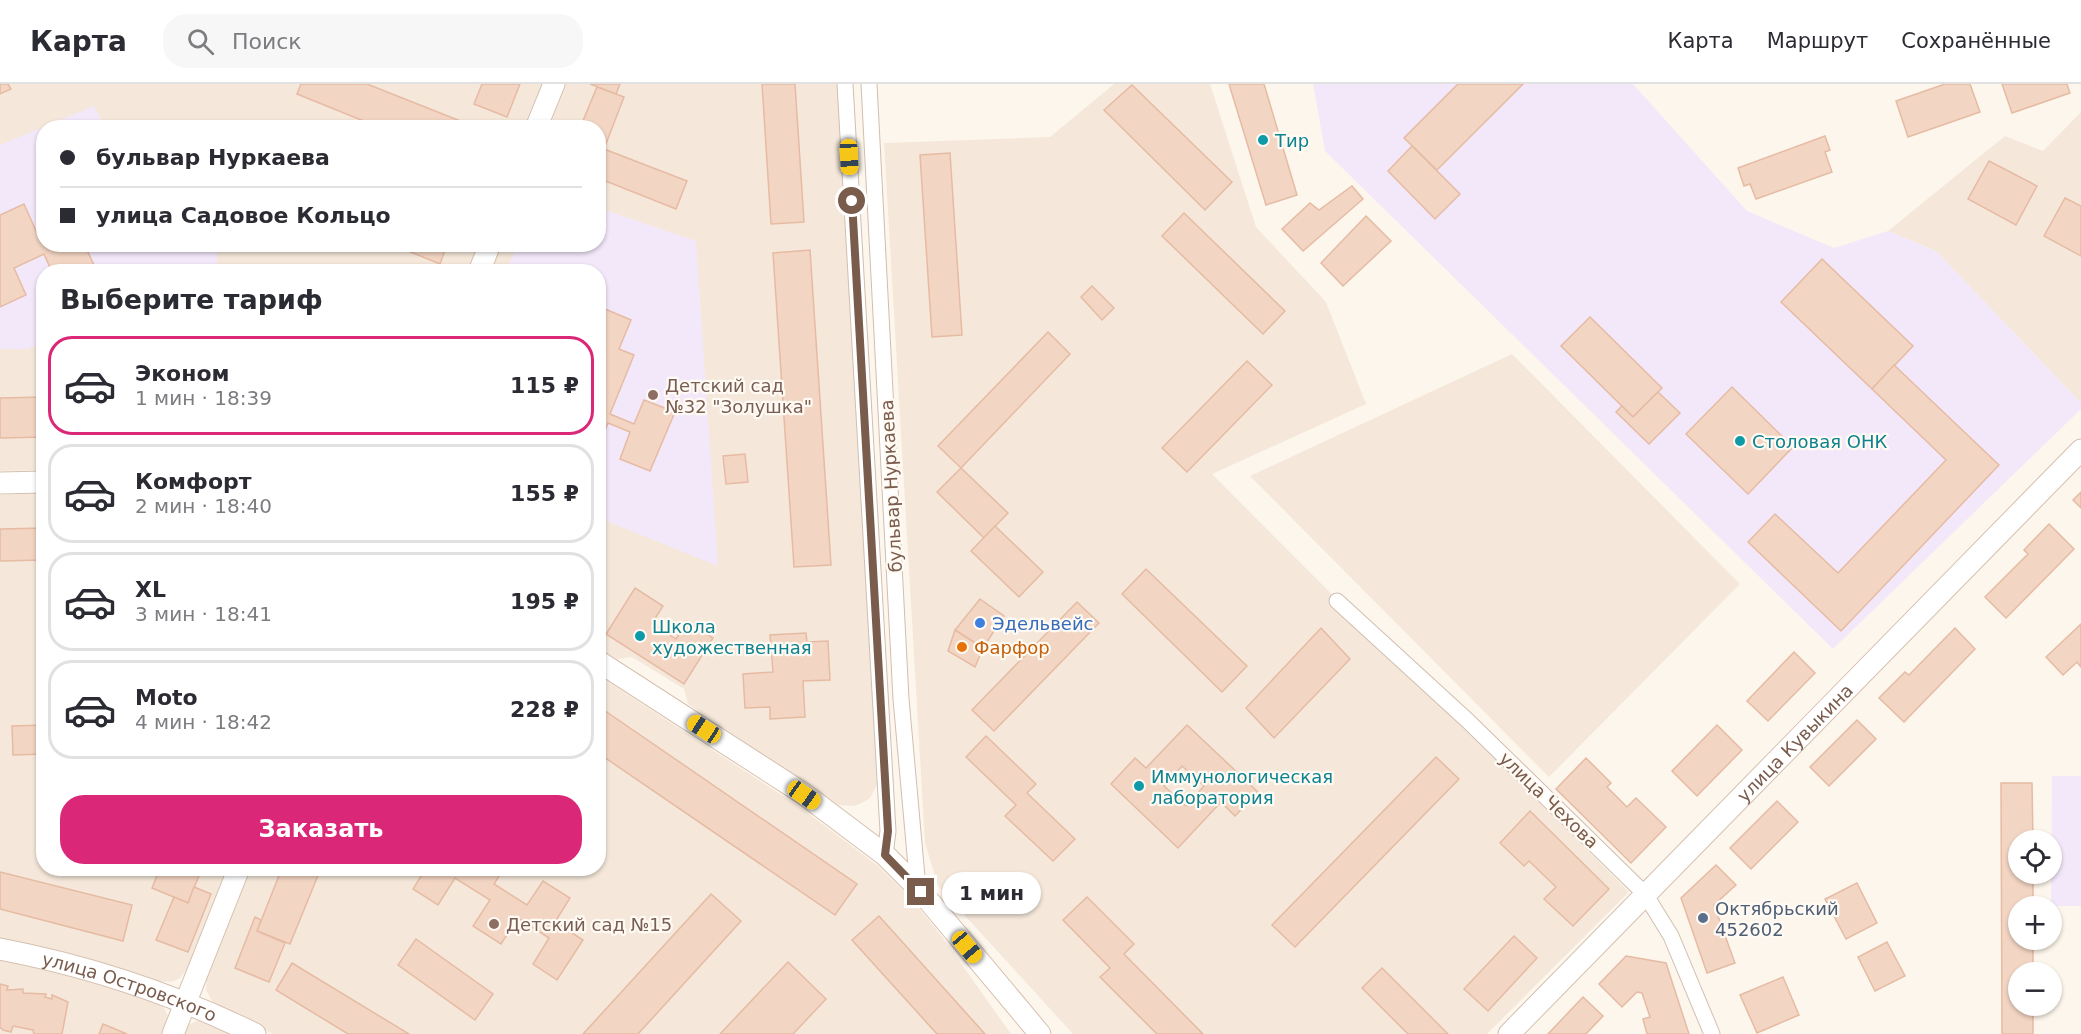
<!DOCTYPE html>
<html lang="ru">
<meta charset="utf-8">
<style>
body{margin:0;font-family:"DejaVu Sans",sans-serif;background:#f7f7f7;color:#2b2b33;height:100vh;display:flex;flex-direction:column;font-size:22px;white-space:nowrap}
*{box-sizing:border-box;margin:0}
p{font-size:20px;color:#7c7c81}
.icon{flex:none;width:33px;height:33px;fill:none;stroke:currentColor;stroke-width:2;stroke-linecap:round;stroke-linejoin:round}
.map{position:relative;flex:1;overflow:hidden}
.details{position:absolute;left:36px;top:180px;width:570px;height:612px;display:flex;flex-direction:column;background:#fff;border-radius:24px;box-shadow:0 2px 4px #0004}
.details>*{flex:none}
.hud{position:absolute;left:36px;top:36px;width:570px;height:132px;border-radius:24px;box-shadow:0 2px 4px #0004;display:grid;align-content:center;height:132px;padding:0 24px;background:#fff}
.buttons{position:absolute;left:2008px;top:746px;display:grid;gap:12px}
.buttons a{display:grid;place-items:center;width:54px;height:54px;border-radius:50%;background:#fff;box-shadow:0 2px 4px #0004;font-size:30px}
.end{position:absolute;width:27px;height:27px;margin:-14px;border:8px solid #7a5c4d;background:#fff;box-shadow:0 0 0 3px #fff}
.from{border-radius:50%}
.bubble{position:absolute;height:42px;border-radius:21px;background:#fff;box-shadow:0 2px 4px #0004;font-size:20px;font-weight:700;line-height:42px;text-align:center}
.car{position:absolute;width:18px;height:36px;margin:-18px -9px;border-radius:8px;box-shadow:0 0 4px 2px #0007;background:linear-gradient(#f5c518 24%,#345 0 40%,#f5c518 0 76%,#345 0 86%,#f5c518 0)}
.hud b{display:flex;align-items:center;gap:21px;height:57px;font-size:22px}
.hud b+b{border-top:2px solid #e1e1e2}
.hud i{width:15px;height:15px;background:#2b2b33}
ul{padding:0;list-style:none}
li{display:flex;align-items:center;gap:18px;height:99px;margin:0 12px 9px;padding:0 12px;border:3px solid #e1e1e2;border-radius:24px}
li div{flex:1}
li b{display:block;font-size:22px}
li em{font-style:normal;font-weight:700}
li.selected{border-color:#db2777}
li>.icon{width:54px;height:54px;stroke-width:1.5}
h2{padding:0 24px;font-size:27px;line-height:72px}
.cta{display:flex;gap:12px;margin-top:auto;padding:12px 24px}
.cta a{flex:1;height:69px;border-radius:24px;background:#db2777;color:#fff;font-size:24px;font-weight:700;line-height:69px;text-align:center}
header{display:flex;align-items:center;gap:36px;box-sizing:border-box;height:84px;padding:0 30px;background:#fff;border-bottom:2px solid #e1e1e2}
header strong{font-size:28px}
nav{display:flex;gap:33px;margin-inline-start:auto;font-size:21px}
.search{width:420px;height:54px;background:#f7f7f7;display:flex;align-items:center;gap:15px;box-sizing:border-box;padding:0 21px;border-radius:24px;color:#7c7c81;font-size:22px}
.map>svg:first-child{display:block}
</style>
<header>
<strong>Карта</strong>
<div class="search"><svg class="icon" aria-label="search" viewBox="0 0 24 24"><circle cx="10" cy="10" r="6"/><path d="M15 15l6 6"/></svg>Поиск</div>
<nav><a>Карта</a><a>Маршрут</a><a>Сохранённые</a></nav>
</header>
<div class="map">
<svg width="2081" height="950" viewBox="0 0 2081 950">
<rect width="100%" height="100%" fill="#fdf6ec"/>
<g fill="#f5e8da">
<path d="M0,0h542l-18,43 -480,1v116l434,1 -11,26 -423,1 -1,198 -43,1z"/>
<path d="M565,0h278l35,699 -8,15 -8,5 -8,3 -16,-1 -150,-101 -4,-15 -52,-32 -15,2 -18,-10 -1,-377h-108l11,-27 97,-1v-116l-51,-1z"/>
<path d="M1114,0h96l46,143 70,75 40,102 -154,70 417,418 -142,142h-414l-135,-148 -13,-43 -41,-700 166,-6z"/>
<path d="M2081,28v291l-145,-152 -48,-20 117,-95 38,15z"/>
<path d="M1512,270l228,230 -191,193 -299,-301z"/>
<path d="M43,409l1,375 185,1 -39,96 -10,13 -8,4 -17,-1 -155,-41v-445z"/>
<path d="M599,592l198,129 80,60 32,31 34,42 68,96h-738l-60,-31 -7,-13 1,-14 44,-107 347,-1z"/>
<path d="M0,876l75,16 82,27 6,3 6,12 -5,16h-164z"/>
<path d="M199,936l6,1 27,13h-50l6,-9z"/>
</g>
<g fill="#f3e8fa">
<path d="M1313,0h320l114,127 87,37 54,-17 48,20 145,152v6l-248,240 -508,-498z"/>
<path d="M94,22l11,21 -61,1v116l174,1 -2,26 -172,1 -1,71 -15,6h-28v-204z"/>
<path d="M599,124l97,33 22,325 -119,-48 -1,-246h-92l11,-27 81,-1z"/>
<path d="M2052,692h29v130h-30z"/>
</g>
<g fill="#f3d5c3" stroke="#e6bba3" stroke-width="1.5" fill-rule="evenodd">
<path d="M0,0h8l3,5 -11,5z"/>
<path d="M301,0h66l111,44h-97l-84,-34z"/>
<path d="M482,0h38l-13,33 -33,-13z"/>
<path d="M590,0h30l-4,10z"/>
<path d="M762,0h33l9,138 -33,2z"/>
<path d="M1229,0h35l33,111 -31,10z"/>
<path d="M1458,0h65l-86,86 -33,-32z"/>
<path d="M1945,0h25l10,28 -72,25 -12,-36z"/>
<path d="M2002,0h65l3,9 -58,20z"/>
<path d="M1132,1l100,97 -27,28 -101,-100z"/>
<path d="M597,3l27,10 -20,52 83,32 -11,28 -78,-31v-50h-18z"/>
<path d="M1825,52l5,14 -5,2 7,20 -76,27 -6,-15 -6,2 -6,-18z"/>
<path d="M1412,62l48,48 -25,25 -47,-48z"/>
<path d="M950,69l12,182 -30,2 -12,-182z"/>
<path d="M1989,77l48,25 -21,39 -48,-26z"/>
<path d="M1352,102l11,13 -60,52 -21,-22 28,-26 9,7z"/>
<path d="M2065,114l16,8v50l-37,-20z"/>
<path d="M24,120l13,29 7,-3v14h40l10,21 -14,7h-28l-8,-18 -30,14 12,27 -26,12v-92z"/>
<path d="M1184,129l101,98 -22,23 -101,-98z"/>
<path d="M1366,132l25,25 -48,45 -22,-23z"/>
<path d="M391,160h56l-7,20z"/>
<path d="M810,166l21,315 -37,2 -21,-314z"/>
<path d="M1822,175l91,87 -41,43 -91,-87z"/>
<path d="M1092,202l22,22 -12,12 -21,-23z"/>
<path d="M598,222l33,14 -12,29 15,6 -24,59 24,10 10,-24 31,12 -25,59 -30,-12 10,-27 -22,-9 -10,24z"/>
<path d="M1590,233l72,71 -29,29 -72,-71z"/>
<path d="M1048,248l22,22 -109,114 -23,-22z"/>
<path d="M1247,277l25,24 -85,87 -25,-24z"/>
<path d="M1894,281l105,100 -158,166 -93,-89 27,-28 63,59 108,-113 -74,-71z"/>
<path d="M1732,303l61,60 -45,47 -62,-60z"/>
<path d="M1658,308l22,21 -31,31 -33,-32 6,-6 11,11z"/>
<path d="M44,313v40l-44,1v-40z"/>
<path d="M745,370l3,28 -22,2 -3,-28z"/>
<path d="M961,384l47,45 -24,25 -47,-46z"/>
<path d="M2081,408v16l-8,-8z"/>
<path d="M2049,440l25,25 -68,69 -21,-21 43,-43 -4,-4z"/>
<path d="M995,442l48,46 -24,25 -48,-46z"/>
<path d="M44,444v32l-44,1v-32z"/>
<path d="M1146,485l101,97 -25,26 -100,-98z"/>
<path d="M635,504l28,18 -11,17 24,16 11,-18 26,17 -29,46 -78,-50z"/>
<path d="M980,515l24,17 -21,32 -28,-18z"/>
<path d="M1077,518l22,21 -105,108 -22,-21z"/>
<path d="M2081,540v43l-4,-5 -14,13 -17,-18z"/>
<path d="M1321,544l29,31 -76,79 -28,-30z"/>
<path d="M1955,544l20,21 -71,73 -25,-24 26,-26 4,3z"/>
<path d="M955,546l28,18 -8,19 -27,-16z"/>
<path d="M806,549l1,9 21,-1 2,39 -27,1 2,36 -35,2v-12l-25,1 -2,-34 30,-2 -3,-37z"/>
<path d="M1794,568l21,21 -47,48 -21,-20z"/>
<path d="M598,622l259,178 -22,31 -237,-162z"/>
<path d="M1857,636l19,19 -47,47 -19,-19z"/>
<path d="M44,641v29l-31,1 -1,-29z"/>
<path d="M1187,641l71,67 -23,24 -14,-14 -43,46 -67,-64 24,-26 11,10zM1182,682l22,20 -18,20 -22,-20z"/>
<path d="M1717,641l25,25 -45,46 -25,-25z"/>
<path d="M986,652l50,48 -9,9 48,46 -22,22 -48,-45 11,-11 -50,-48z"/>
<path d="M1436,673l23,22 -164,168 -23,-22z"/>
<path d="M1586,674l25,25 -4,4 20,20 9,-9 30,29 -35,36 -75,-74z"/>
<path d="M2001,699h31l1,57h-14v33h14v33h-14v33h14v33h-14v33h14v29h-31z"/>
<path d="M1777,717l21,21 -47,47 -21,-21z"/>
<path d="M1530,727l79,78 -36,37 -29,-27 12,-12 -27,-26 -5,5 -24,-23z"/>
<path d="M1716,781l20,20 -22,20 21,58 -28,10 -26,-75z"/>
<path d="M160,784h42l-14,35 -36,-15z"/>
<path d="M282,784h39l-31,76 -33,-13z"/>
<path d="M426,784h78l-10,16 33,21 16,-24 27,17 -15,24 28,18 -26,40 -24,-16 16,-26 -31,-20 -17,26 -28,-18 17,-26 -35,-22 -17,27 -25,-16z"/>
<path d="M0,788l132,33 -9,36 -123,-32z"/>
<path d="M1857,799l20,40 -31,16 -21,-40z"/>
<path d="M194,803l17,7 -23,58 -32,-12 18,-43 14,6z"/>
<path d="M711,810l30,27 -103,113h-55z"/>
<path d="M1087,813l47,47 -10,10 79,80h-46l-57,-57 10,-9 -47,-48z"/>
<path d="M879,832l106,118h-48l-85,-94z"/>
<path d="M255,833l6,3 -4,11 28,12 -16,39 -34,-14z"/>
<path d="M1514,852l23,22 -49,53 -24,-22z"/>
<path d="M416,855l77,55 -18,26 -77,-55z"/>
<path d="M1887,858l18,34 -30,15 -17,-34z"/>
<path d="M1626,872l40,7 23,71h-42l-4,-15 7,-2 -8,-24 -5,-1 -15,15 -23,-23z"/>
<path d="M788,878l38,37 -33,35h-73z"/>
<path d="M292,879l117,71h-61l-72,-44z"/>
<path d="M1382,884l66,66h-40l-46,-46z"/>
<path d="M1783,893l16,38 -42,18 -17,-38z"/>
<path d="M0,900l8,2 -1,4 16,-1v4l23,1 -1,3 7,2v-4l16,7 -6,32h-28l-1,-4 -20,-4 -2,6 -8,-2 -3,-3z"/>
<path d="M1583,913l20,19 -17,18h-38z"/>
<path d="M103,940l24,10h-28z"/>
</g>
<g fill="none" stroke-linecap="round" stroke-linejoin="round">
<g stroke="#d1beb0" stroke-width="17">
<g id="street">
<path d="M845,0l43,747 -3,24"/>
<path d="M869,0l32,615 17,189"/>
<path d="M1337,517l131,120 177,173 26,42 41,98"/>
</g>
</g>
<g stroke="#d6c0b0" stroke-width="23">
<g id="secondary">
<path d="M536,44l18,-44"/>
<path d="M479,188l11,-28"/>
<path d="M0,399l44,-1"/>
<path d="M598,577l206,133 81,61 33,33 122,146"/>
<path id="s1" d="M0,865c89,17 174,45 255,85"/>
<path d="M173,950l66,-166"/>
<path id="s2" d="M1509,950l572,-584"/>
</g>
</g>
<use href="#street" stroke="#fff" stroke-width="15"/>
<use href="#secondary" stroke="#fff" stroke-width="21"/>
</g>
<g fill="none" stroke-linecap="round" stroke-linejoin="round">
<path stroke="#7a5c4d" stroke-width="8" d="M852,117l36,630 -3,24 36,37"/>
</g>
<g fill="#0f9aa8" stroke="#fffaf3" stroke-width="2">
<circle cx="1263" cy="56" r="6"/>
<circle cx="1740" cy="357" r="6"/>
<circle cx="640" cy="552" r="6"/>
<circle cx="1139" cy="702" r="6"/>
</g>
<g fill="#8d6e63" stroke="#fffaf3" stroke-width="2">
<circle cx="653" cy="311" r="6"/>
<circle cx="494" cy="840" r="6"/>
</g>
<circle fill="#3f7fe0" stroke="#fffaf3" stroke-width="2" cx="980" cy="539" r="6"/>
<circle fill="#e8710a" stroke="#fffaf3" stroke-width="2" cx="962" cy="563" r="6"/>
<circle fill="#5c6f8a" stroke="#fffaf3" stroke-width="2" cx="1703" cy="834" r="6"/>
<g text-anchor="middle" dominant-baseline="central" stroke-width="4.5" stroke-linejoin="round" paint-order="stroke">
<g font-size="18" fill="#0d838f" stroke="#fffaf3" text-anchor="start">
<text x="1275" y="56">Тир</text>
<text x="1752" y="357">Столовая ОНК</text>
<text x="652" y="542">Школа<tspan x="652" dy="21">художественная</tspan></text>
<text x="1151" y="692">Иммунологическая<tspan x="1151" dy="21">лаборатория</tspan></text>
</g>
<g font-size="18" fill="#785e54" stroke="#fffaf3" text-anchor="start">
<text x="665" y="301">Детский сад<tspan x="665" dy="21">№32 "Золушка"</tspan></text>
<text x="506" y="840">Детский сад №15</text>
</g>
<g font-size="18" fill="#7a5c4d" stroke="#fffaf3">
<text transform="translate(891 402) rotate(-93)">бульвар Нуркаева</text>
<text stroke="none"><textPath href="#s2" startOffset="408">улица Кувыкина</textPath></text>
<text transform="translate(1549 716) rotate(44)">улица Чехова</text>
<text stroke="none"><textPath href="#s1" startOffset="135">улица Островского</textPath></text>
</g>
<g font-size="18" fill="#366cbe" stroke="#fffaf3" text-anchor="start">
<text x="992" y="539">Эдельвейс</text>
</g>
<g font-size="18" fill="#c56008" stroke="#fffaf3" text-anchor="start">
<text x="974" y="563">Фарфор</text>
</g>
<g font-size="18" fill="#4e5e75" stroke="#fffaf3" text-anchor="start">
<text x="1715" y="824">Октябрьский<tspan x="1715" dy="21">452602</tspan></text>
</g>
</g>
</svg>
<div class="buttons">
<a><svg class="icon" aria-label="locate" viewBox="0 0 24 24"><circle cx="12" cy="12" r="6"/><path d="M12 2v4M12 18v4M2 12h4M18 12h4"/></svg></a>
<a>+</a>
<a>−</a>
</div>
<i class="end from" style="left:852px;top:117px"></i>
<i class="end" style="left:921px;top:808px"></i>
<div class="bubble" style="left:942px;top:788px;width:99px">1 мин</div>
<i class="car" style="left:849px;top:73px;rotate:177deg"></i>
<i class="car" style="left:704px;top:645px;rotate:303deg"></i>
<i class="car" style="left:804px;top:711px;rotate:125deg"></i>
<i class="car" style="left:967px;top:863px;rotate:140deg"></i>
<div class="hud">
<b><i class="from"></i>бульвар Нуркаева</b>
<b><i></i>улица Садовое Кольцо</b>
</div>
<section class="details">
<h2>Выберите тариф</h2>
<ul>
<li class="selected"><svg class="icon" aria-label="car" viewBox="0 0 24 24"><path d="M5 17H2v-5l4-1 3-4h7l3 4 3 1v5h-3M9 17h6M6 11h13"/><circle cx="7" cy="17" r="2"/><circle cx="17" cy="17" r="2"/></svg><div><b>Эконом</b><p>1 мин · 18:39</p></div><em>115 ₽</em></li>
<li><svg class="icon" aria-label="car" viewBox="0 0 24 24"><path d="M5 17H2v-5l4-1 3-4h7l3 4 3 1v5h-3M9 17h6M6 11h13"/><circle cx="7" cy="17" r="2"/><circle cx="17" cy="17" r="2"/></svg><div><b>Комфорт</b><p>2 мин · 18:40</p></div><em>155 ₽</em></li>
<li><svg class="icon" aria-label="car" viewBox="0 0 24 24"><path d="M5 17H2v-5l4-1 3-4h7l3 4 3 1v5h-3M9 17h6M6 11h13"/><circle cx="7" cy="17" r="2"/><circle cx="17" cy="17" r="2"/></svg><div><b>XL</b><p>3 мин · 18:41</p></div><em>195 ₽</em></li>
<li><svg class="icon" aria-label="car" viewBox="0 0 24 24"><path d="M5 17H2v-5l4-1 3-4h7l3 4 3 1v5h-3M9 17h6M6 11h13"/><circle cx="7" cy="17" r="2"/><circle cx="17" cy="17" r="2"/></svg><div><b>Moto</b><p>4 мин · 18:42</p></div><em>228 ₽</em></li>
</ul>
<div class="cta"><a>Заказать</a></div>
</section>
</div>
